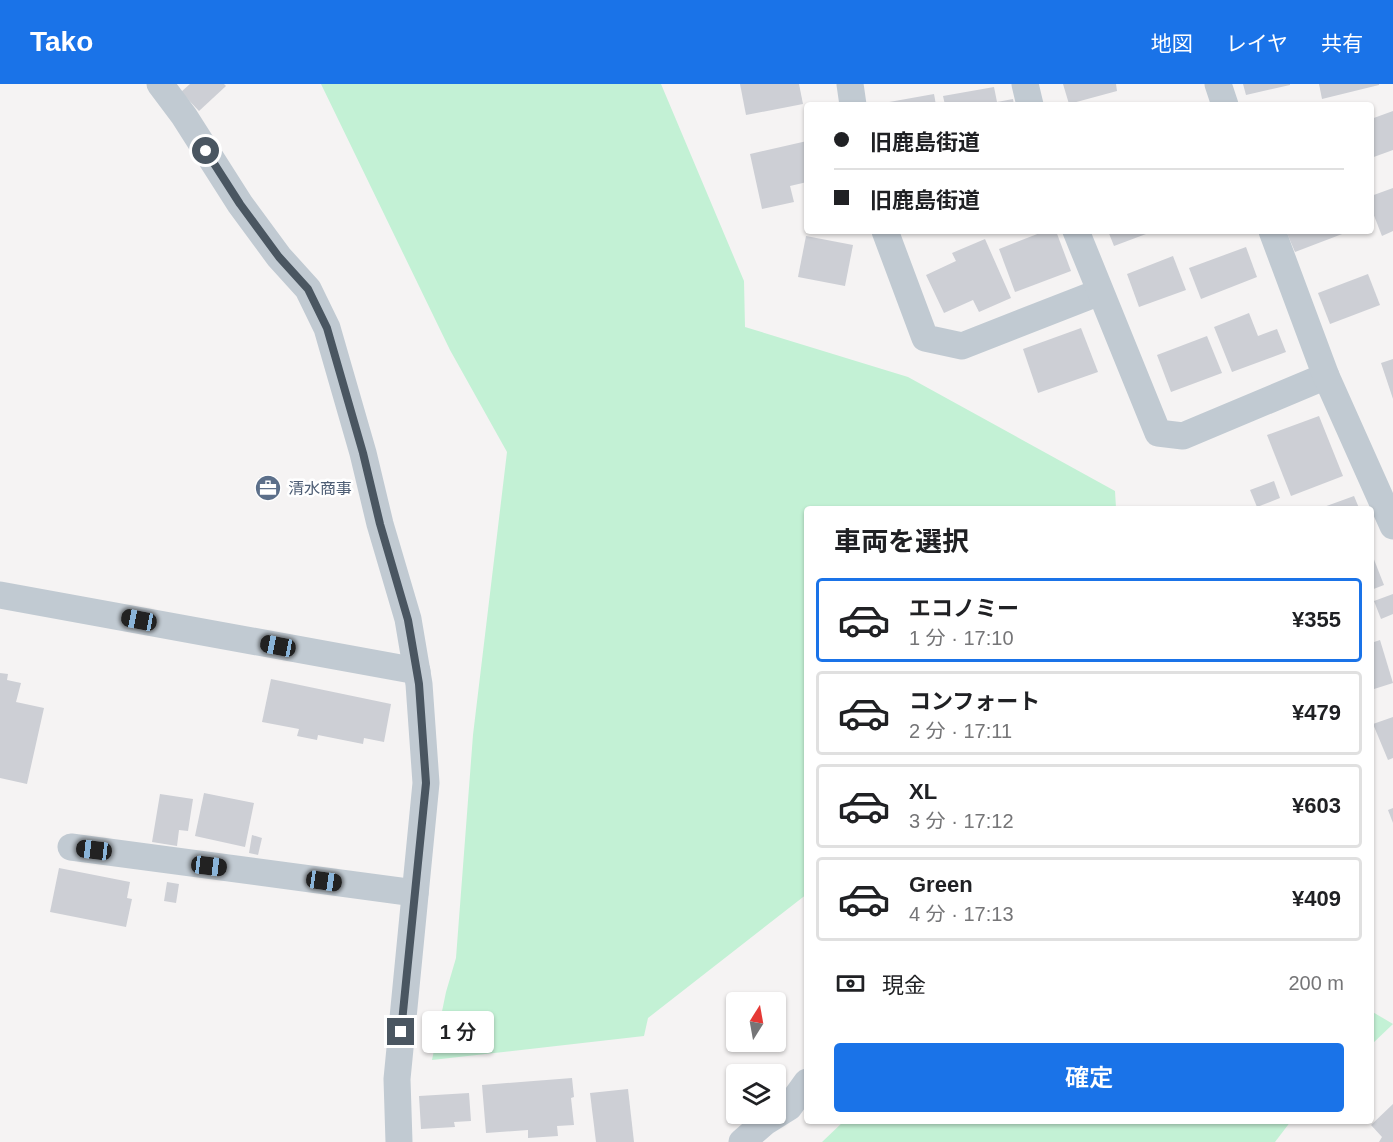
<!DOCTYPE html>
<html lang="ja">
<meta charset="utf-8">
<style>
body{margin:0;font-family:Arial,"Noto Sans JP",sans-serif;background:#f6f6f6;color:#202124;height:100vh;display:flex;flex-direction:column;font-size:22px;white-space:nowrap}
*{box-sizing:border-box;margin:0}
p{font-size:20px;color:#757577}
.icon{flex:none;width:33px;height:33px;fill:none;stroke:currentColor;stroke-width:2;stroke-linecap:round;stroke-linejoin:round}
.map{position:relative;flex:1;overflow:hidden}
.details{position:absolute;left:804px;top:422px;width:570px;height:618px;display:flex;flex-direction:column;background:#fff;border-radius:6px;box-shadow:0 2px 4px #0004}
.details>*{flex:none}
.banner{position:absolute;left:804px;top:18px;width:570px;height:132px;border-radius:6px;box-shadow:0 2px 4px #0004;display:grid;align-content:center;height:132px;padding:0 30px;background:#fff}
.needle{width:39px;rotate:11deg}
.tools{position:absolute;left:726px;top:908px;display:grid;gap:12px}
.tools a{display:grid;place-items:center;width:60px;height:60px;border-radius:6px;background:#fff;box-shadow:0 2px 4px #0004;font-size:30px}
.end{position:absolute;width:27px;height:27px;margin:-14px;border:8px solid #4a5661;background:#fff;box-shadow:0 0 0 3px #fff}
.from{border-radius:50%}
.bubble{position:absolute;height:42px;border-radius:6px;background:#fff;box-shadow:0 2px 4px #0004;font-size:20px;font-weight:600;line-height:42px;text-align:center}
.car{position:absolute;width:18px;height:36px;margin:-18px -9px;border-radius:8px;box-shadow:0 0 4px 2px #0007;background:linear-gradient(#222 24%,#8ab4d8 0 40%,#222 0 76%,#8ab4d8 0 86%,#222 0)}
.banner b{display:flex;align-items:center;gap:21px;height:57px;font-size:22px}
.banner b+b{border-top:2px solid #e0e0e0}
.banner i{width:15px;height:15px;background:#202124}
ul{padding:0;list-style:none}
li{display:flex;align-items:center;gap:18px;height:84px;margin:0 12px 9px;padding:0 18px;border:3px solid #e0e0e0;border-radius:6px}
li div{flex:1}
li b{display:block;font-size:22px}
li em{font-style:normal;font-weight:600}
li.current{border-color:#1a73e8}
li>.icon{width:54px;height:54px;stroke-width:1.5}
h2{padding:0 30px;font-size:27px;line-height:72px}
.pay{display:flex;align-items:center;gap:15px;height:66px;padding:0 30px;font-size:22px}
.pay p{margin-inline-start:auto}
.cta{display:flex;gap:12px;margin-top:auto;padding:12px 30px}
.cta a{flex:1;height:69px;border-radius:6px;background:#1a73e8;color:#fff;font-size:24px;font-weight:600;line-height:69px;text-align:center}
header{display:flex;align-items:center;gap:36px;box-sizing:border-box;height:84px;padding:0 30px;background:#1a73e8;color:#fff}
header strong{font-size:28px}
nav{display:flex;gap:33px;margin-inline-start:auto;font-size:21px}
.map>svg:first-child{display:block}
</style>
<header>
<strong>Tako</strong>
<nav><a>地図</a><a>レイヤ</a><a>共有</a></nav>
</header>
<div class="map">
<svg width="1393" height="1058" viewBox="0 0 1393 1058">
<rect width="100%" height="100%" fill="#f5f3f3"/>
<g fill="#c3f1d5">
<path d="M321,0h340l83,197 1,46 163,50 207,114 1,17h-309v386l-159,124 -4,18 -212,24 14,-68 10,-34 17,-223 34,-283 -57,-102z"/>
<path d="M1371,927l22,13 -22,21z"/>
<path d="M844,1037v-1l447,1 -16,21h-453z"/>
</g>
<g fill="#cdcfd5">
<path d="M190,0h34l2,2 -27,25 -18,-19z"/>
<path d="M740,0h59l4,20 -57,11z"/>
<path d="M1063,0h53l1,7 -48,13z"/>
<path d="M1243,0h47v1l-44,10z"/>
<path d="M1319,0h60v1l-57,14z"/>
<path d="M994,3l3,15 16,-3 1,6h-69l-2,-9z"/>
<path d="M934,10l2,11h-58v-1z"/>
<path d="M1393,27v39l-22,8v-39z"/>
<path d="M807,57v41l-17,4 4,16 -32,7 -12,-55z"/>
<path d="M1393,104v43l-11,5 -11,-28v-12z"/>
<path d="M1045,147h11l15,40 -56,21 -16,-43z"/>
<path d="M1108,147h46l-40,15z"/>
<path d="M1286,147h64l-55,21z"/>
<path d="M806,152l47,9 -8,41 -47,-9z"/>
<path d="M985,155l26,59 -32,14 -6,-12 -29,13 -18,-38 30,-14 -4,-8z"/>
<path d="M1246,163l11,30 -56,22 -12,-31z"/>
<path d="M1173,172l13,34 -47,17 -12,-33z"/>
<path d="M1368,190l12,31 -50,19 -12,-31z"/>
<path d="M1249,229l9,23 19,-7 9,23 -54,20 -18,-45z"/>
<path d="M1081,244l17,44 -60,21 -15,-44z"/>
<path d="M1207,252l15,37 -51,19 -14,-37z"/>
<path d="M1393,275v40l-12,-36z"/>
<path d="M1319,332l24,60 -52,20 -24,-61z"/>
<path d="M1274,397l6,17 -23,9 -7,-17z"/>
<path d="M1354,412l5,12h-38z"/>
<path d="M1373,473l11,28 -13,5v-32z"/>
<path d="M1393,510v20l-12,5 -7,-18z"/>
<path d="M1380,556l13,43 -22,7v-47z"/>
<path d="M0,589l8,1 -1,6 14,3 -5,19 28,6 -17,76 -27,-6z"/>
<path d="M271,595l120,25 -7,38 -20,-4 -1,6 -45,-9 -1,5 -20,-4 2,-7 -37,-7z"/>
<path d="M1393,633v41l-5,2 -15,-36z"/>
<path d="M204,709l50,10 -9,44 -50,-11z"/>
<path d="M160,710l33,5 -5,32 -9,-1 -2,16 -25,-4z"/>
<path d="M1393,724v15l-5,-13z"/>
<path d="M252,751l10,3 -4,17 -9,-2z"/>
<path d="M59,784l71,14 -3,16 5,1 -6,28 -76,-15z"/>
<path d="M167,798l12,2 -3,19 -12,-2z"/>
<path d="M572,994l2,19 -3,1 3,27 -17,1 1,10 -30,2v-8l-42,3 -4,-48z"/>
<path d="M628,1005l6,53h-38l-6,-49z"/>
<path d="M469,1009l2,28 -17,1 1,5 -34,2 -2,-33z"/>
<path d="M1393,1020v38h-14l3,-5 -11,-12z"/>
</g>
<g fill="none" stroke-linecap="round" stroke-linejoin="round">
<g stroke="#c1cad2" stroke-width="27">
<path d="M160,0l24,32 56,88 39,53 29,32 19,39 36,125 17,71 28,95 11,65 7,99 -29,296 2,63"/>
<path d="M850,0l3,21"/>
<path d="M1025,0l5,21"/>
<path d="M1218,0l7,21"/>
<path d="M885,147l40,107 37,8 138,-54"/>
<path d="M1076,147l82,202 25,3 143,-60"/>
<path d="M1272,147l54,145 67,150"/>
<path d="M0,511l417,76"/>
<path d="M71,763l344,46"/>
<path d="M742,1058l23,-20 24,-15 18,-25"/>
</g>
</g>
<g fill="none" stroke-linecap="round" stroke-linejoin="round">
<path stroke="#4a5661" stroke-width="8" d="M206,67l34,53 39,53 29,32 19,39 36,125 17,71 28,96 11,64 7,99 -25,249"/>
</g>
<defs>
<g id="office-disc" transform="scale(1.35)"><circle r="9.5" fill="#5c6f8a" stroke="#fff"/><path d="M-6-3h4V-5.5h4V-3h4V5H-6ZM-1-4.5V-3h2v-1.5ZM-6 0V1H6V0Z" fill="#fff"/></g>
</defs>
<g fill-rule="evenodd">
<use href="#office-disc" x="268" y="404"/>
</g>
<g text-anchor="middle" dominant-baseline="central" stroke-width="5" stroke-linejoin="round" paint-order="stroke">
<g font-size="16" fill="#4e5e75" stroke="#fff" text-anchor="start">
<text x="288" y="404">清水商事</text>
</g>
</g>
</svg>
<div class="tools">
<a><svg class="needle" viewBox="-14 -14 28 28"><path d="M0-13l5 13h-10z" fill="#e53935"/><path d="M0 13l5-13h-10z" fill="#757577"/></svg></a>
<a><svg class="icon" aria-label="layers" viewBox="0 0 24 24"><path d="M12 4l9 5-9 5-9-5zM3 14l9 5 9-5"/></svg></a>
</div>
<i class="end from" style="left:206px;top:67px"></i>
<i class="end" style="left:401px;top:948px"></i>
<div class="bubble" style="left:422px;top:927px;width:72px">1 分</div>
<i class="car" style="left:139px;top:536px;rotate:281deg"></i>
<i class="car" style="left:278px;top:562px;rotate:281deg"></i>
<i class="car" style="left:94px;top:766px;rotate:277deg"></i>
<i class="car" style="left:209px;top:782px;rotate:97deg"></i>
<i class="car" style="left:324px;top:797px;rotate:98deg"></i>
<div class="banner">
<b><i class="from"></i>旧鹿島街道</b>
<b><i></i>旧鹿島街道</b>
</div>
<section class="details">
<h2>車両を選択</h2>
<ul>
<li class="current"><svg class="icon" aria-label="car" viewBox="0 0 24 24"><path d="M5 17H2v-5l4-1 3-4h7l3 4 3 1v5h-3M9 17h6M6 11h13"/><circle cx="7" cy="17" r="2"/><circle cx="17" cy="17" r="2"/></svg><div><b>エコノミー</b><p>1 分 · 17:10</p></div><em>¥355</em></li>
<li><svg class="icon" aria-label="car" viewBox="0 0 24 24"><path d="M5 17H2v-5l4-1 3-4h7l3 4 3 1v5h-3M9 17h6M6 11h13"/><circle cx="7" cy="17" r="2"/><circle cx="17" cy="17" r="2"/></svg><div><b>コンフォート</b><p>2 分 · 17:11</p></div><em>¥479</em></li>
<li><svg class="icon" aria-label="car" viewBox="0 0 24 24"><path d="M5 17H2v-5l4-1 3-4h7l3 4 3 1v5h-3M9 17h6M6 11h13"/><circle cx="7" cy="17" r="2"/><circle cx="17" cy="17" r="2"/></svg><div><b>XL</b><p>3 分 · 17:12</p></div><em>¥603</em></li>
<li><svg class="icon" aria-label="car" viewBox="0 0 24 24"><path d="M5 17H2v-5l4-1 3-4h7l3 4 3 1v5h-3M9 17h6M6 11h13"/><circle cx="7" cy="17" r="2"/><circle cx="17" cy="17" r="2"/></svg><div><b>Green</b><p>4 分 · 17:13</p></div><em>¥409</em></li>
</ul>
<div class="pay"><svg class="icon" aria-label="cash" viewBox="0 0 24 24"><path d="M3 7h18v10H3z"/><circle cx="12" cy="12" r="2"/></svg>現金<p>200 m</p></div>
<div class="cta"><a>確定</a></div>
</section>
</div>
